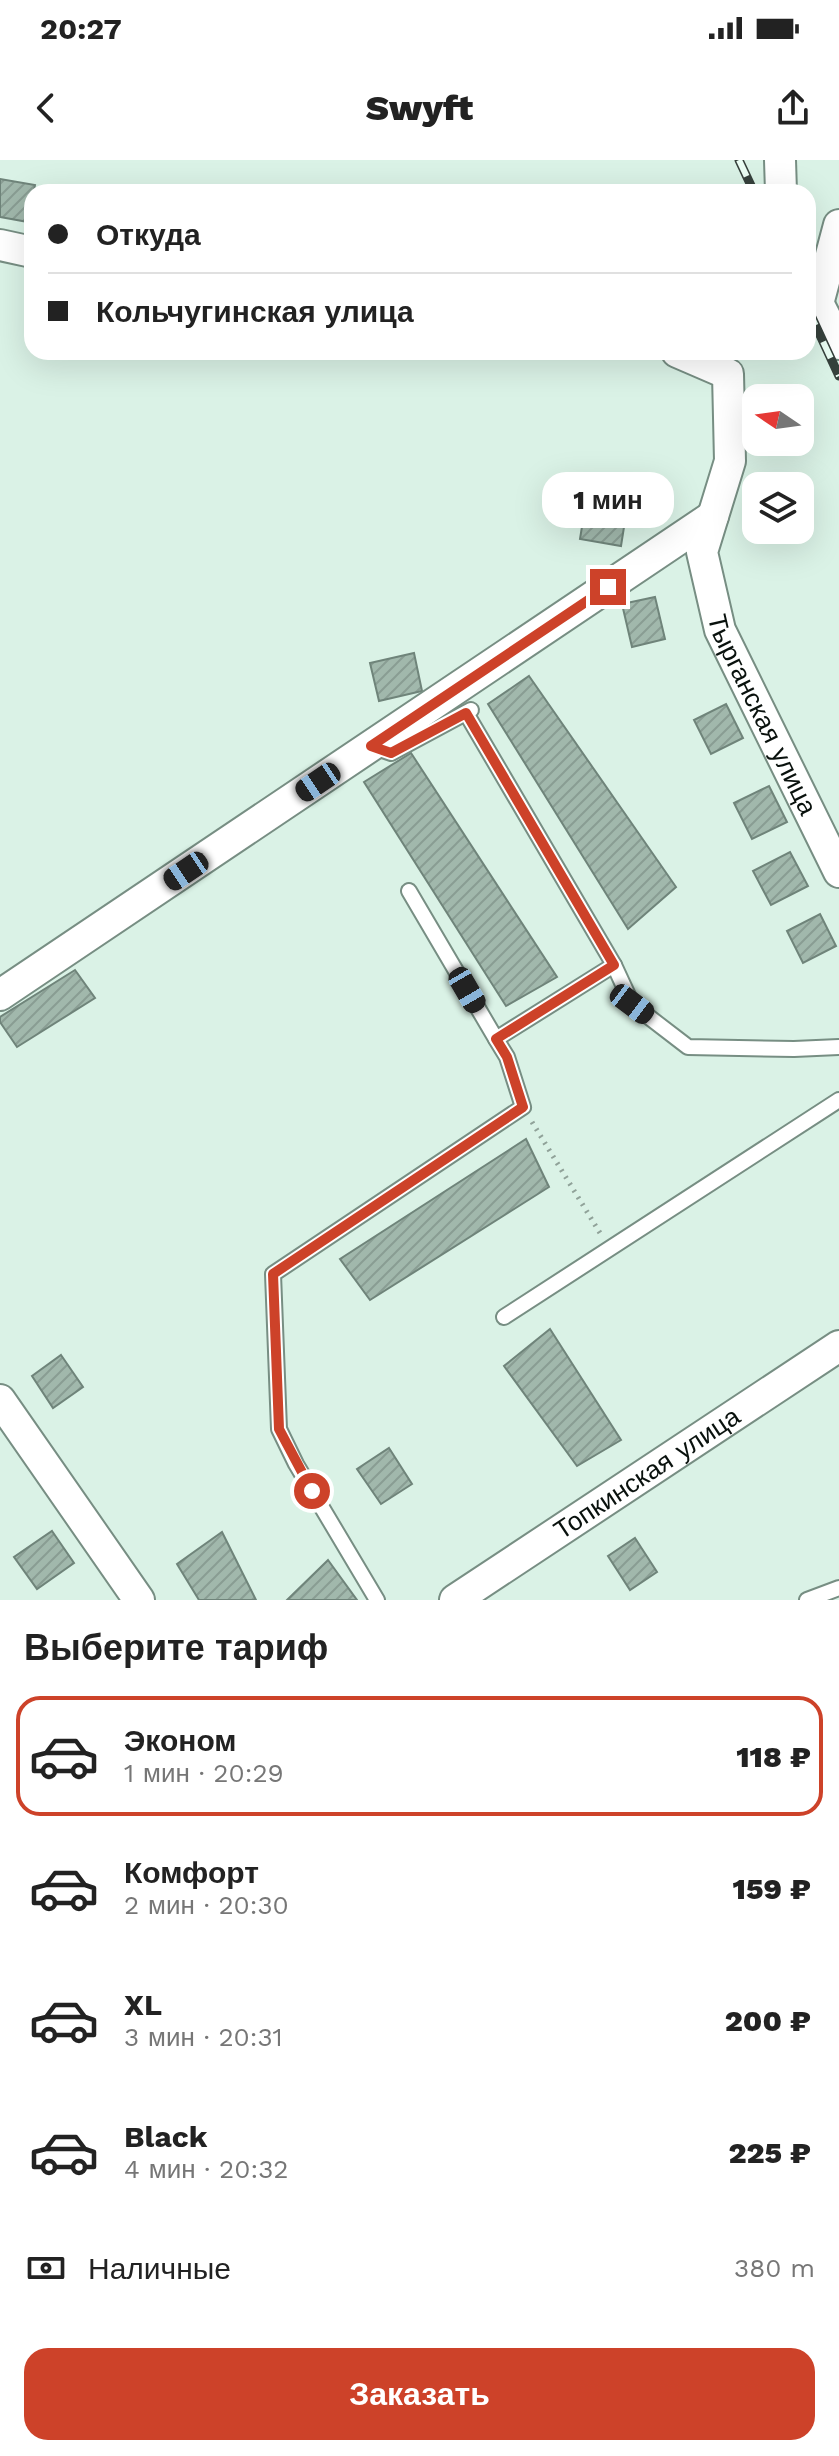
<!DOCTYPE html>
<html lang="ru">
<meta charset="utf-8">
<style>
body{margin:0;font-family:"Work Sans",sans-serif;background:#f2f2f2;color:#222;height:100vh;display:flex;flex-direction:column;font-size:30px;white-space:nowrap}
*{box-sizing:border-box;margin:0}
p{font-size:26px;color:#767676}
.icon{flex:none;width:44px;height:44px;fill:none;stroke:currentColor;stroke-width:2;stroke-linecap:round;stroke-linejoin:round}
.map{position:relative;height:1440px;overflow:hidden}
.drawer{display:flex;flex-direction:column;background:#fff;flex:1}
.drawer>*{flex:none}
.guide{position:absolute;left:24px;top:24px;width:792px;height:176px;border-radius:24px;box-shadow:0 8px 32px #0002;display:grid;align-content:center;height:176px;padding:0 24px;background:#fff}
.needle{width:52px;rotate:283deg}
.tools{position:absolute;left:742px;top:224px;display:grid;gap:16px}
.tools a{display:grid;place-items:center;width:72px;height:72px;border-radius:16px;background:#fff;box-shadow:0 8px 32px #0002;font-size:40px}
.end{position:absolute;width:36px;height:36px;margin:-18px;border:10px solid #cd4229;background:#fff;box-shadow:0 0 0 4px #fff}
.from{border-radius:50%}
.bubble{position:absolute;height:56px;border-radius:24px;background:#fff;box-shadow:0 8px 32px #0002;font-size:26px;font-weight:800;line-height:56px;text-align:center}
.car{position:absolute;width:24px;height:48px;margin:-24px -12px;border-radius:10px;box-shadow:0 0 6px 2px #0007;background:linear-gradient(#222 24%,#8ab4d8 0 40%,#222 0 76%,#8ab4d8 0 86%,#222 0)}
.guide b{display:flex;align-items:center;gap:28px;height:76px;font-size:30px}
.guide b+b{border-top:2px solid #e0e0e0}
.guide i{width:20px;height:20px;background:#222}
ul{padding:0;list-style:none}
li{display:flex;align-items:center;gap:24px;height:120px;margin:0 16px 12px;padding:0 8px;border:4px solid transparent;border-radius:24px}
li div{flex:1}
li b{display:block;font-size:30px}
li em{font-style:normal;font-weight:800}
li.on{border-color:#cd4229}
li>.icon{width:72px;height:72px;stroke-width:1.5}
h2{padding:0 24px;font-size:36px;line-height:96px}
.pay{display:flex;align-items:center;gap:20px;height:88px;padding:0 24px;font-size:30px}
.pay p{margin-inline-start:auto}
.button{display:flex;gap:16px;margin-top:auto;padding:16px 24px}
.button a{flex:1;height:92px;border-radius:24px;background:#cd4229;color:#fff;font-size:32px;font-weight:800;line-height:92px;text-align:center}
.status{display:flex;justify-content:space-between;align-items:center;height:56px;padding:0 40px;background:#fff;direction:ltr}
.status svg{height:22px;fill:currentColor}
header{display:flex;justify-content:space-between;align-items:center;height:104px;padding:0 24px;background:#fff;font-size:36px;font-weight:800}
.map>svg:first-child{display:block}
</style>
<div class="status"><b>20:27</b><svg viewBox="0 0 49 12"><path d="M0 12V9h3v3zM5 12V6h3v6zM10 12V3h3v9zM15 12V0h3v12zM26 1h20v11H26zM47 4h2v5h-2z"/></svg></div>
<header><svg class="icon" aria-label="back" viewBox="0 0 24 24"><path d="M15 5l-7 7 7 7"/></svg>Swyft<svg class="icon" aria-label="share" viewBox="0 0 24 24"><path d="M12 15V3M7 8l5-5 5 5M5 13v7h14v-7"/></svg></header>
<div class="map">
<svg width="839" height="1440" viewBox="0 0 839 1440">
<defs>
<pattern id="building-hatch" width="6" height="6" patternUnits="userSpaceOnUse" patternTransform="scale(2)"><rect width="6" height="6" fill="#a1b8ac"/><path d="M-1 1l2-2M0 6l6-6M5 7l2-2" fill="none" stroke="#899d93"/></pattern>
</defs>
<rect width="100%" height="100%" fill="#daf2e6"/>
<g fill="url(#building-hatch)" stroke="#6f847a" stroke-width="2">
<path d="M0,19l35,6 -7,37 -28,-5z"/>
<path d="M586,342l41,6 -6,38 -41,-7z"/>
<path d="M655,437l10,42 -33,8 -10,-43z"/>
<path d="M414,493l8,38 -43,10 -9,-38z"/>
<path d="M529,516l147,211 -48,42 -140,-225z"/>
<path d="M726,544l17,34 -32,16 -17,-34z"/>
<path d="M411,593l146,224 -51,29 -142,-224z"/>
<path d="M769,626l18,36 -35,17 -18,-36z"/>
<path d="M790,692l18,34 -37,19 -18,-34z"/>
<path d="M820,754l16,32 -33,17 -16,-32z"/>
<path d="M75,810l20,28 -78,49 -17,-25v-5z"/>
<path d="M526,979l23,48 -179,113 -30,-41z"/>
<path d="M550,1169l71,111 -44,26 -73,-100z"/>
<path d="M61,1195l22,32 -30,21 -21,-32z"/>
<path d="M389,1288l23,36 -31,20 -24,-35z"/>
<path d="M52,1371l22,32 -37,26 -23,-32z"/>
<path d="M222,1372l34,68h-57l-22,-36z"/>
<path d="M635,1378l22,34 -27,18 -22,-34z"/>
<path d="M328,1400l29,40h-70z"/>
</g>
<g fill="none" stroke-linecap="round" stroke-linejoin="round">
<g stroke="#778e83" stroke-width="18">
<g id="service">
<path d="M466,553l148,252"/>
<path d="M371,586l20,7 80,-43"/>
<path d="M409,731l87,148 118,-74 18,39 56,43 106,2 45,-2"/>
<path d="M504,1157l335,-217"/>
<path d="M377,1440l-81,-136 -17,-35 -6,-155 250,-167 -16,-50 -11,-18"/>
<path d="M807,1440l32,-12"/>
</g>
</g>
<g stroke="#778e83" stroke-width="34">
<g id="minor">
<path d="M780,0l1,32"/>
<path d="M0,85l32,7"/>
<path d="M809,125l30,59"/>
<path d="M818,144l21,-79"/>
<path id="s1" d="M677,192l51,22 2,87 -28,91 18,78 119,242"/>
<path d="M0,835l713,-479"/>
<path d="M0,1240l139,200"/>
<path id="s2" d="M455,1440l384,-254"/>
</g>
</g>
<path stroke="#90a299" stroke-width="5" stroke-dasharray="2 6" stroke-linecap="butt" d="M532,962l68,111"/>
<use href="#service" stroke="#fff" stroke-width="14"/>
<use href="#minor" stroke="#fff" stroke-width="30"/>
<g stroke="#36413c" stroke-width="9">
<g id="rail">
<path d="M739,0l15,32"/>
<path d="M808,149l31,67"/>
</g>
</g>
<use href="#rail" stroke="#ebfef4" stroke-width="6" stroke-dasharray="18" stroke-linecap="butt"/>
</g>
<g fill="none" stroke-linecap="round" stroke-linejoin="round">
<path stroke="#cd4229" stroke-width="10" d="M312,1331l-33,-62 -6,-155 250,-167 -16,-50 -11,-18 118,-74 -148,-252 -75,40 -20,-7 237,-159"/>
</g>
<g text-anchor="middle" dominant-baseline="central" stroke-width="6" stroke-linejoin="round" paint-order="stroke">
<g font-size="26" fill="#09110d" stroke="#ebfef4">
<text stroke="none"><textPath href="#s1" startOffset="412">Тырганская улица</textPath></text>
<text stroke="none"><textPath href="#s2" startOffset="230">Топкинская улица</textPath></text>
</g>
</g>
</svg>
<div class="tools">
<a><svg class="needle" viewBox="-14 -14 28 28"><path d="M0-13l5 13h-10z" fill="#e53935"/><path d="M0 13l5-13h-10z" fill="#767676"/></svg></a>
<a><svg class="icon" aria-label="layers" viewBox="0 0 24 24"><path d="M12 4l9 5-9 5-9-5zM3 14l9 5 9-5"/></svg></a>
</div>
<i class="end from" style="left:312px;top:1331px"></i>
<i class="end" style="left:608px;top:427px"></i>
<div class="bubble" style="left:542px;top:312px;width:132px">1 мин</div>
<i class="car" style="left:318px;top:622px;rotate:236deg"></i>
<i class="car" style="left:186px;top:711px;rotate:236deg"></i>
<i class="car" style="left:467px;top:830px;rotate:150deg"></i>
<i class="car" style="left:632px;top:844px;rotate:127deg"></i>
<div class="guide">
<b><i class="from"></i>Откуда</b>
<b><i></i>Кольчугинская улица</b>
</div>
</div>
<section class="drawer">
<h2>Выберите тариф</h2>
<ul>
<li class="on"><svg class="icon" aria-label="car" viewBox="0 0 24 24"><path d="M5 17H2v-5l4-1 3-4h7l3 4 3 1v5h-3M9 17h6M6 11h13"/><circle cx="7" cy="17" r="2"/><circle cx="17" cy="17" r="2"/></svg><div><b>Эконом</b><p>1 мин · 20:29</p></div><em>118 ₽</em></li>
<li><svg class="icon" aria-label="car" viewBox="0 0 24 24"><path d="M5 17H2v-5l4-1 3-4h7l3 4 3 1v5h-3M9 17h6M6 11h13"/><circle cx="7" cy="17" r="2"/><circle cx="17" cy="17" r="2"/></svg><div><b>Комфорт</b><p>2 мин · 20:30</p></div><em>159 ₽</em></li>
<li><svg class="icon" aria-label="car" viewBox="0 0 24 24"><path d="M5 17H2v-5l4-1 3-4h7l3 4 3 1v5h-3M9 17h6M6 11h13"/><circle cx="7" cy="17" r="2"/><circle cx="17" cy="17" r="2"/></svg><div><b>XL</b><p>3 мин · 20:31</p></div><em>200 ₽</em></li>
<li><svg class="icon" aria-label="car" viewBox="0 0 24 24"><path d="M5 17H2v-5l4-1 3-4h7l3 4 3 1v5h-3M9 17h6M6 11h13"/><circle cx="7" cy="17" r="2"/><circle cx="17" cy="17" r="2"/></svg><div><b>Black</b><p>4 мин · 20:32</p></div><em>225 ₽</em></li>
</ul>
<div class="pay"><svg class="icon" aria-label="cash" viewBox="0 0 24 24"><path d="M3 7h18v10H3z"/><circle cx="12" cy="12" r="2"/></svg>Наличные<p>380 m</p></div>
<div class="button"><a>Заказать</a></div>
</section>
